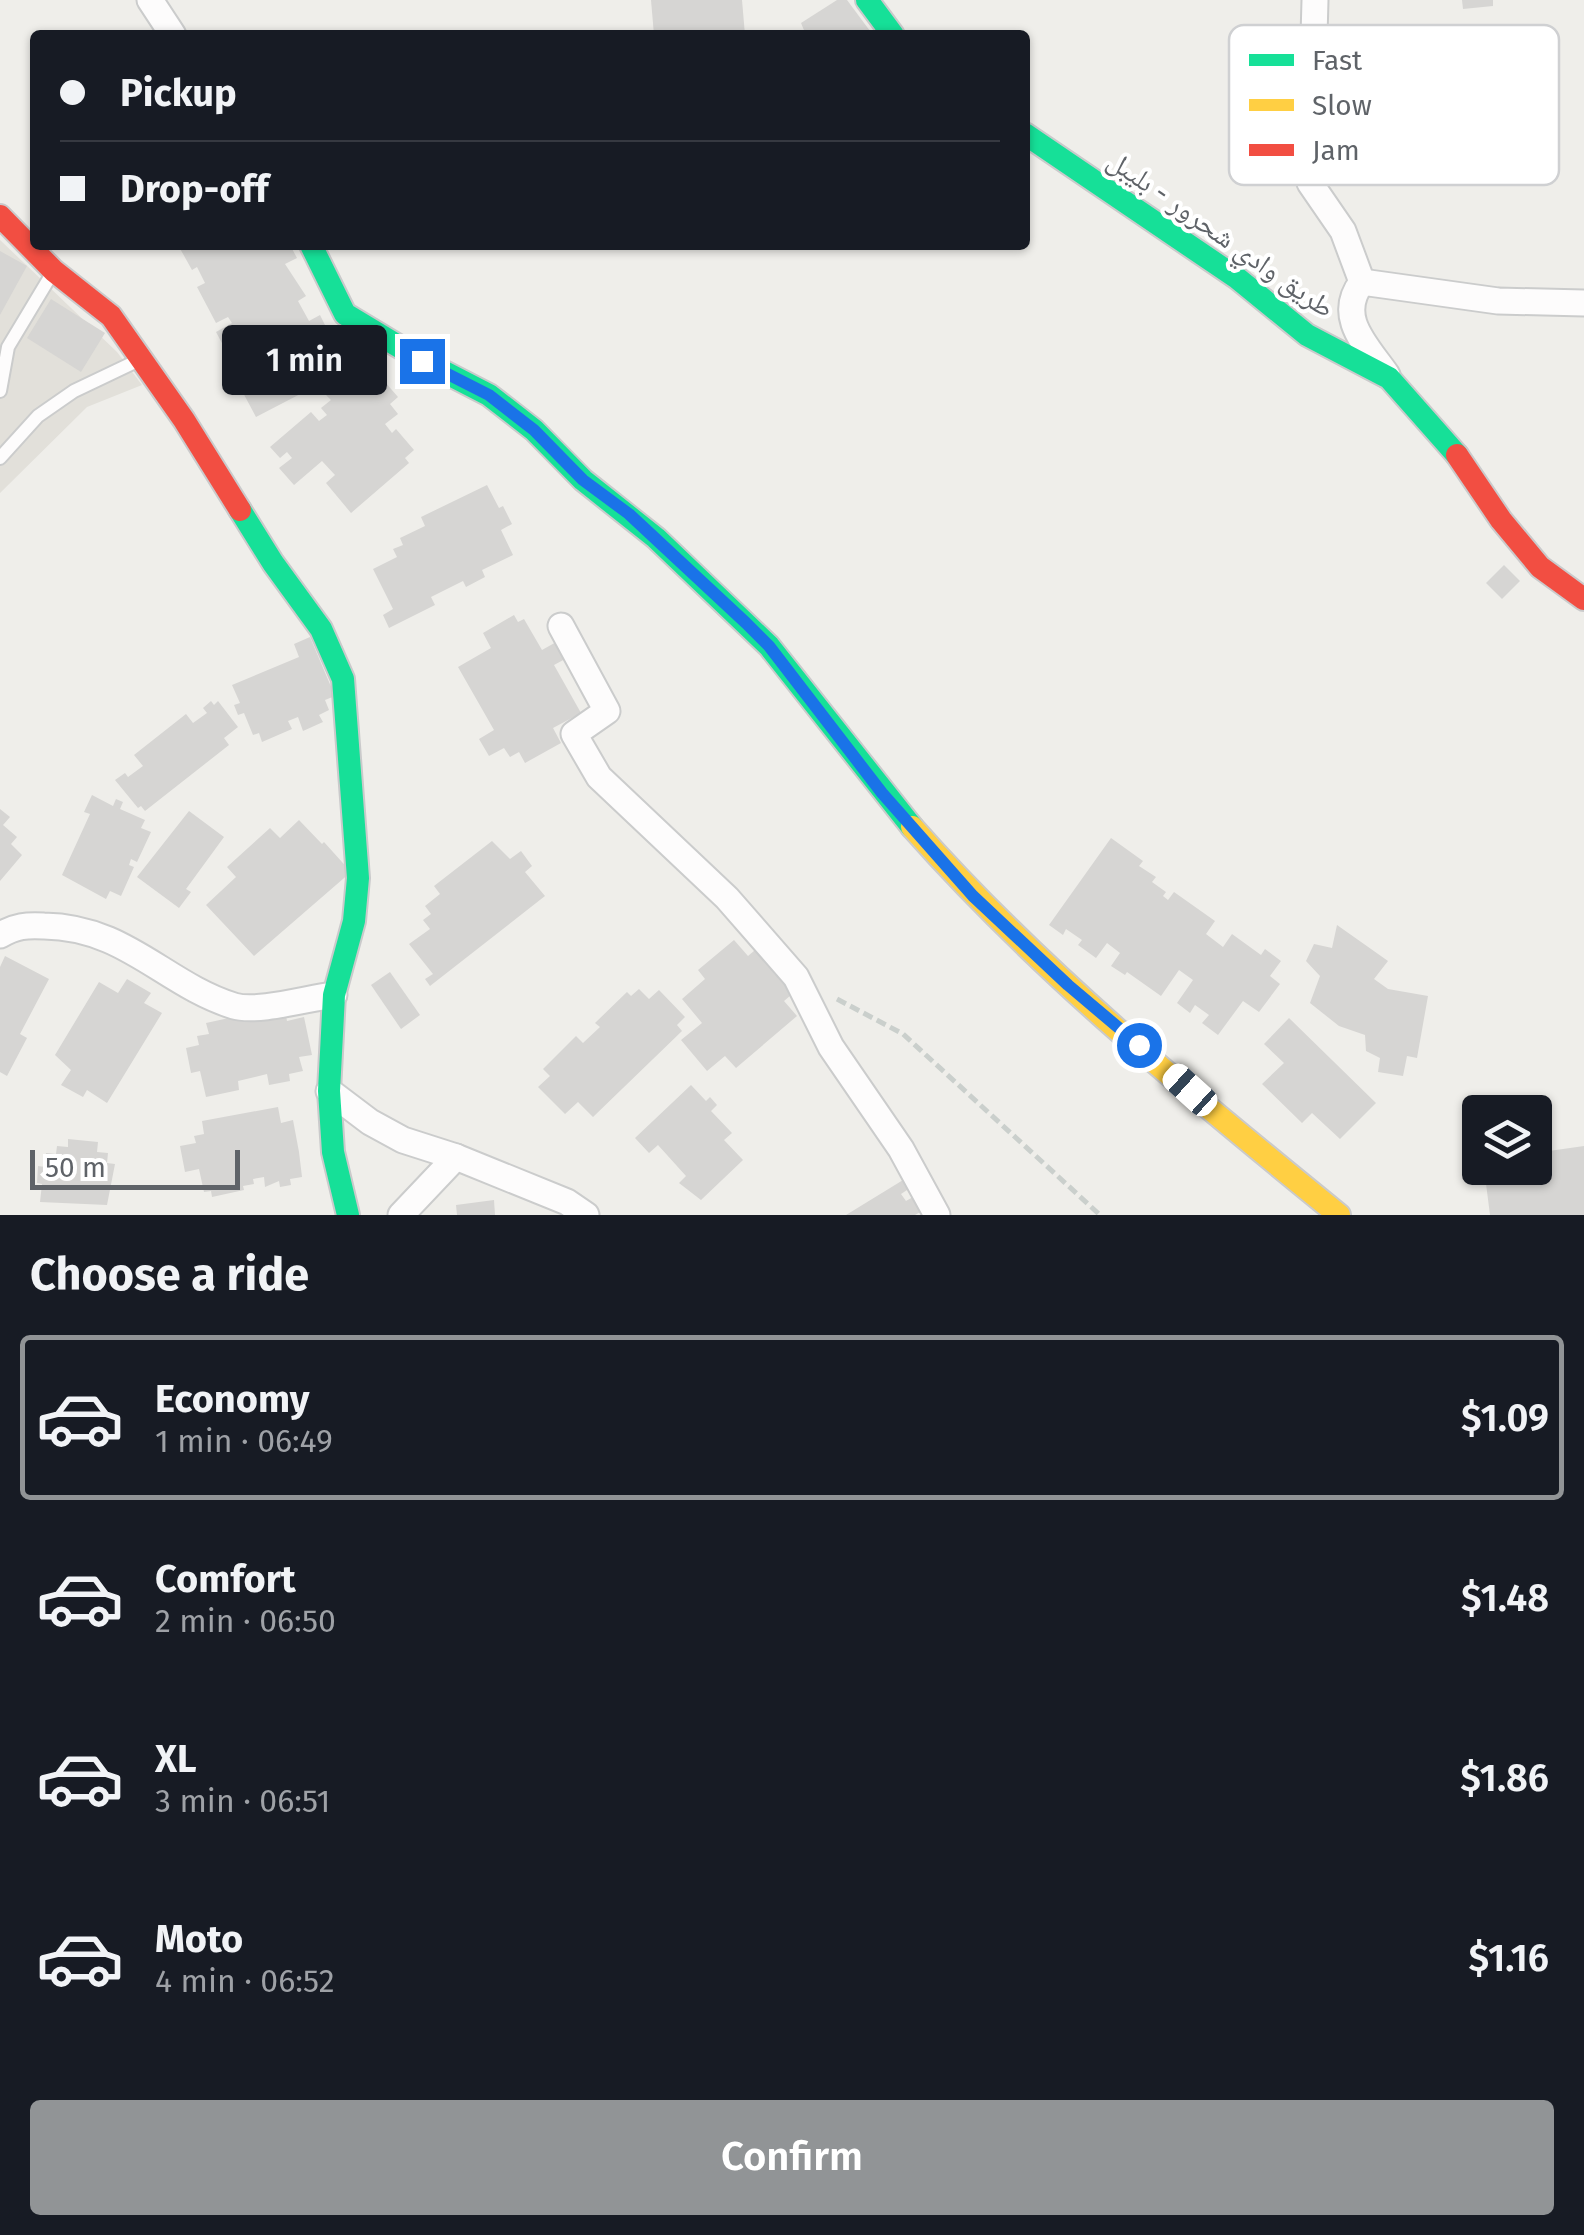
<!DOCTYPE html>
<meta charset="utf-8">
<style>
body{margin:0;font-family:"Fira Sans","Noto Naskh Arabic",sans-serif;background:#20242c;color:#f1f3f6;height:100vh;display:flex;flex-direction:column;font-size:38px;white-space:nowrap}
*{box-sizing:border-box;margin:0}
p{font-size:32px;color:#9ea1a6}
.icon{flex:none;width:55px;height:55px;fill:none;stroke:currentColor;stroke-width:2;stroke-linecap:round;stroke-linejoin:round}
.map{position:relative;height:1215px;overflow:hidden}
.panel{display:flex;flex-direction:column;background:#171b24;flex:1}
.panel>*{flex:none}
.banner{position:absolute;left:30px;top:30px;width:1000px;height:220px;border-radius:10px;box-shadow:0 2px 8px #0004;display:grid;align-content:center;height:220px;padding:0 30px;background:#171b24}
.buttons{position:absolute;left:1462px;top:1095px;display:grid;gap:20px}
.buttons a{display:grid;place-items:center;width:90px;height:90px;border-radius:10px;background:#171b24;box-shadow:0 2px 8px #0004;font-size:50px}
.scale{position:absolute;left:30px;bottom:25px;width:210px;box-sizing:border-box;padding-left:10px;border:5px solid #5f6368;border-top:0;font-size:28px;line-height:35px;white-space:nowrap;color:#5f6368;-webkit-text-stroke:8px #fff;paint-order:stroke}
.end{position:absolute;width:45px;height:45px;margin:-22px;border:12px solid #1a73e8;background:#fff;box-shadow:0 0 0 5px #fff}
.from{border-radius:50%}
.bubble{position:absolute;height:70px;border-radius:10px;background:#171b24;box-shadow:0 2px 8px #0004;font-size:32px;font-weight:600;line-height:70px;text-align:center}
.car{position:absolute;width:30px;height:60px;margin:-30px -15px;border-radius:12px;box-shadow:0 0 8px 2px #0007;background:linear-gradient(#fff 24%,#345 0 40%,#fff 0 76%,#345 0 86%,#fff 0)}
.banner b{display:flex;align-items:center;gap:35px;height:95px;font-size:38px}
.banner b+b{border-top:2px solid #363941}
.banner i{width:25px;height:25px;background:#f1f3f6}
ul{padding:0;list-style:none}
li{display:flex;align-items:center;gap:30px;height:165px;margin:0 20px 15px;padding:0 10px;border:5px solid transparent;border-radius:10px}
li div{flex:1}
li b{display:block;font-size:38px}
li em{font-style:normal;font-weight:600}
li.selected{border-color:#919496}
li>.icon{width:90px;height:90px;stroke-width:1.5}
h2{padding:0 30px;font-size:45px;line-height:120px}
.primary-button{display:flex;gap:20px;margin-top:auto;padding:20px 30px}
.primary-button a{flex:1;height:115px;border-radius:10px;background:#919496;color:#fff;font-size:40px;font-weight:600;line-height:115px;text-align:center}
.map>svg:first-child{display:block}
</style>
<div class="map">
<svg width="1584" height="1215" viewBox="0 0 1584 1215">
<rect width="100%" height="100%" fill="#efeeea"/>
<path fill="#e2e0da" d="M0,240l117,112 25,33 -55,22 -87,86z"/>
<g fill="#d6d5d3">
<path d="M651,0h91l3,35h-91z"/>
<path d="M837,0h10l26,35h-67l-5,-12z"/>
<path d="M1462,0h31v6l-30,3z"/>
<path d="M178,245h112l7,13 -12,6 21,32 -8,5 11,20 11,-6 13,26 -28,15 7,12 -14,8 8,15 -50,26 -23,-43 13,-7 -6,-12 -9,5 -15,-28 16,-9 -4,-6 -12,6 -19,-36 8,-4 -8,-16 -5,3z"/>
<path d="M0,251l27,15 -27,49z"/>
<path d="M51,299l54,34 -24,39 -54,-34z"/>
<path d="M371,366l27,31 -8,7 8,10 -13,10 7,9 4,-4 18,21 -9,8 4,5 -58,50 -25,-30 9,-8 -13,-14 -28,24 -15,-17 13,-10 -5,-6 -7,6 -10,-11 41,-35 8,9 8,-6 -6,-7 10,-8 -5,-5 29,-25 4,5z"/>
<path d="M487,485l12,23 4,-2 9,18 -11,6 12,25 -31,15 3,7 -19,10 -3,-6 -32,16 4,8 -46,23 -6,-13 10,-6 -20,-40 24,-12 -4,-8 10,-4 -3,-7 25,-12 -4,-9z"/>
<path d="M1504,565l16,16 -18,18 -16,-16z"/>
<path d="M514,615l4,7 6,-3 18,31 16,-9 9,17 -13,7 27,48 -28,15 8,15 -36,20 -6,-11 -9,5 -6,-9 -15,8 -10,-17 15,-9 -36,-63 33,-19 -8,-15z"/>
<path d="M310,637l25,59 -10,4 4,10 -10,5 4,7 -20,9 -5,-14 -10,4 4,8 -30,13 -3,-9 -6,2 -9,-22 -6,2 -4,-10 6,-2 -8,-18 67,-28 -5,-13z"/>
<path d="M211,701l3,4 4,-4 20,26 -14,11 5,7 -84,66 -4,-5 -3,2 -23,-28 10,-7 3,4 15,-11 -9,-11 52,-41 7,9 14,-10 -4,-5z"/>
<path d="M92,795l21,11 3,-7 7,3 -3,7 25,11 -4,8 10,4 -14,30 -6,-3 -2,6 5,2 -13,29 -11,-5 -4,8 -44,-24 28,-61 -6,-2z"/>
<path d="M0,809l10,8 -7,8 14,12 -6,7 11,11 -22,26z"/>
<path d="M189,811l35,26 -38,52 5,3 -12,16 -42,-31z"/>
<path d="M299,820l23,24 2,-2 27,30 -97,84 -48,-51 30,-28 -9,-10 43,-39 10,10z"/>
<path d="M1111,838l32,23 -4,5 17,11 -4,5 14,10 -3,4 5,4 6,-8 41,29 -9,13 17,13 9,-13 29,21 4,-6 16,12 -11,15 10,8 -21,28 -16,-11 -25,34 -16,-12 7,-8 -14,-10 -5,8 -13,-10 16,-23 -14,-10 -18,26 -34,-24 -2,3 -14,-9 9,-13 -13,-10 -11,15 -18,-13 4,-5 -16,-11 -3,6 -14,-10z"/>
<path d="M492,841l18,18 11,-8 11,15 -7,6 20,24 -115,90 -5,-7 8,-5 -24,-30 21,-15 -7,-9 8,-6 -6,-8 15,-12 -6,-8z"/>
<path d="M1337,925l51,36 -14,18 14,10 40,7 -11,62 -10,-2 -4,20 -25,-4 2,-14 -14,-7 -1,-16 -26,-9 -29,-23 10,-27 -14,-15 8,-17 18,4z"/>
<path d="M734,940l14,16 13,-11 37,44 -14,12 13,15 -61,52 -11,-12 -18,15 -26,-31 21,-17 -20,-24 23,-20 -7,-9z"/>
<path d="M5,956l44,23 -29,55 7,4 -20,38 -7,-4v-105z"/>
<path d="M390,972l30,43 -19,14 -30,-44z"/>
<path d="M127,979l24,14 -7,10 18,10 -55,90 -20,-13 -4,7 -22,-12 10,-15 -16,-15 44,-73 19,11z"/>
<path d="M639,989l10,10 10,-9 26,27 -8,8 5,6 -89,86 -15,-15 -13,12 -27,-27 12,-11 -7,-7 33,-33 7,7 17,-16 -5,-4 32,-31 4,4z"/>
<path d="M284,1006l3,15 17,-4 8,38 -13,2 4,14 -14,3 1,7 -21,4 -2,-11 -29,7 1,9 -33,7 -6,-26 -9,2 -5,-25 13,-3 -2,-9 12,-2 -3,-11z"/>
<path d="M1289,1018l87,85 -36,36 -28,-26 -10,10 -40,-39 22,-21 -20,-19z"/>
<path d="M691,1085l15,16 4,-4 7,8 -6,6 21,22 -8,7 19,20 -42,40 -22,-17 7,-7 -28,-31 -9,8 -14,-15z"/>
<path d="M278,1107l3,16 12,-3 6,32 3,25 -12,2 1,6 -11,2 -1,-6 -14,6 -1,-10 -11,2 1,5 -11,2 1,4 -32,7 -1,-6 -7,1 -5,-23 -14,3 -5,-26 16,-3 -2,-7 10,-2 -2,-13z"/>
<path d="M68,1139l30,3 -1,10 11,1 -1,10 8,1 -8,41 -67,-3 2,-18 -5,-1 1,-17 7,1 1,-14 10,1 1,-8 11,1z"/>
<path d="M1584,1146v69h-94l-6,-47h51v-15z"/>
<path d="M908,1177l5,9 -12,8 5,7 7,-4 9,14 -7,4h-69z"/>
<path d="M494,1200l1,15h-38l-1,-10z"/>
</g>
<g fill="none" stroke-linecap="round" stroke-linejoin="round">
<g stroke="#cbcccc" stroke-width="16">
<g id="lane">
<path d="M0,391l8,-44 45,-75"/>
<path d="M0,458l38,-42 36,-25 65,-31"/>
</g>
</g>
<g stroke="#cbcccc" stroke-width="29">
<g id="street">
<path d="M150,0l23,35"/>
<path d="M1315,0l-5,183 33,48 19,51"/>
<path d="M1387,375c-20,-29 -52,-58 -25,-93l136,19 86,2"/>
<path d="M561,626l46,85 -33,23 25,43 128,121 69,79 35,70 70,102 36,66"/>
<path d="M0,935c16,-9 26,-10 44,-9 82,1 120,58 190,80 24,7 74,-8 100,-11"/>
<path d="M329,1091l41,31 33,18 53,17 111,45 19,13"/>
<path d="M401,1215l55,-58"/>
</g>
</g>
<g stroke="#cacacb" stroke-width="26">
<g id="fast">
<path d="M867,0l26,35"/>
<path d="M1025,134l212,144 70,57 82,43 68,77"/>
<path d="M311,245l34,69 78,47 66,34 45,35 49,50 73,58 113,108 143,181"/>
<path d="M240,510l33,53 48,66 22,50 15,199 -4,43 -20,74 -5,96 4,61 15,63"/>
</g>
</g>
<g stroke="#cacacb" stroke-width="26">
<path id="slow" d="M912,827c127,144 278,267 427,388"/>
</g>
<g stroke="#cacacb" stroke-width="26">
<g id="jam">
<path d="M0,216l54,55 57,45 73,104 56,90"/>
<path d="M1457,455l44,65 39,47 44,32"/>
</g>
</g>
<path stroke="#cacfcc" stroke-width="5" stroke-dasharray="10 5" stroke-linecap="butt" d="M837,999l66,35 197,181"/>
<use href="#lane" stroke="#fdfcfc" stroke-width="12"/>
<use href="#street" stroke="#fdfcfc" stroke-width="25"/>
<use href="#fast" stroke="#16e098" stroke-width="22"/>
<use href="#slow" stroke="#ffcf43" stroke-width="22"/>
<use href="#jam" stroke="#f24e42" stroke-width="22"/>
</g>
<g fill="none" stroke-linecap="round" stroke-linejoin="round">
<path stroke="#1a73e8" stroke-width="12" d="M422,361l67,34 45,35 49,50 46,34 117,109 23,23 113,147 91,103 95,89 71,60"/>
</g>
<g text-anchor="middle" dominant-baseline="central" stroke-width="8" stroke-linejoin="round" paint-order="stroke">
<g font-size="28" fill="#5f6368" stroke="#fff">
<text transform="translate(1221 234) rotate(35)">طريق وادي شحرور - بليبل</text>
</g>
</g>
<rect x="1229" y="25" width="330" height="160" rx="15" fill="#fff" stroke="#cfd0d2" stroke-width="2.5"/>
<rect x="1249" y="54" width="45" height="12" fill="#16e098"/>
<rect x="1249" y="99" width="45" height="12" fill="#ffcf43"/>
<rect x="1249" y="144" width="45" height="12" fill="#f24e42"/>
<g font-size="28" fill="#5f6368">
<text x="1312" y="70">Fast</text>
<text x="1312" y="115">Slow</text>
<text x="1312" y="160">Jam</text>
</g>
</svg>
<div class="buttons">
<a><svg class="icon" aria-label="layers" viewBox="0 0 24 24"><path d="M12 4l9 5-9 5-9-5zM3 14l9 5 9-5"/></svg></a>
</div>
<div class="scale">50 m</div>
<i class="end from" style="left:1139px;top:1045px"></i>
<i class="end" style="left:422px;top:361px"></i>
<div class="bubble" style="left:222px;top:325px;width:165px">1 min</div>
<i class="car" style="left:1190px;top:1090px;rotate:312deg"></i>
<div class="banner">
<b><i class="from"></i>Pickup</b>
<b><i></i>Drop-off</b>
</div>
</div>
<section class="panel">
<h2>Choose a ride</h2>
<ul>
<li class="selected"><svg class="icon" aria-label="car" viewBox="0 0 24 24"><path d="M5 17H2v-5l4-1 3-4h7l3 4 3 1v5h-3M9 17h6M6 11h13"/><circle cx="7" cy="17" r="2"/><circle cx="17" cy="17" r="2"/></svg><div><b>Economy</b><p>1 min · 06:49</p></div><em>$1.09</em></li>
<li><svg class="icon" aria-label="car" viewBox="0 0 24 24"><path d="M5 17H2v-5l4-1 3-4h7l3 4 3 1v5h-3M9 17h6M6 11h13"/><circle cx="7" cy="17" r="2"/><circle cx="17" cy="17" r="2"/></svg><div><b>Comfort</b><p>2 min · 06:50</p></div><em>$1.48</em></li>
<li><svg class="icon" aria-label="car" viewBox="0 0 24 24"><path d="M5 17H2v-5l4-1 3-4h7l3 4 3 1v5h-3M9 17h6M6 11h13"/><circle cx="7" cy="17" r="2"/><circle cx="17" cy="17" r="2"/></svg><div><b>XL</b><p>3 min · 06:51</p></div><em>$1.86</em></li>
<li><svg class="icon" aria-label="car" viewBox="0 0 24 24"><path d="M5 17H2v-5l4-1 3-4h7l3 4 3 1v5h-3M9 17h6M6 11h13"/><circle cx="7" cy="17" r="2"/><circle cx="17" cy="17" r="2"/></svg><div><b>Moto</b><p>4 min · 06:52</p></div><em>$1.16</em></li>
</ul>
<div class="primary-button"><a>Confirm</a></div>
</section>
